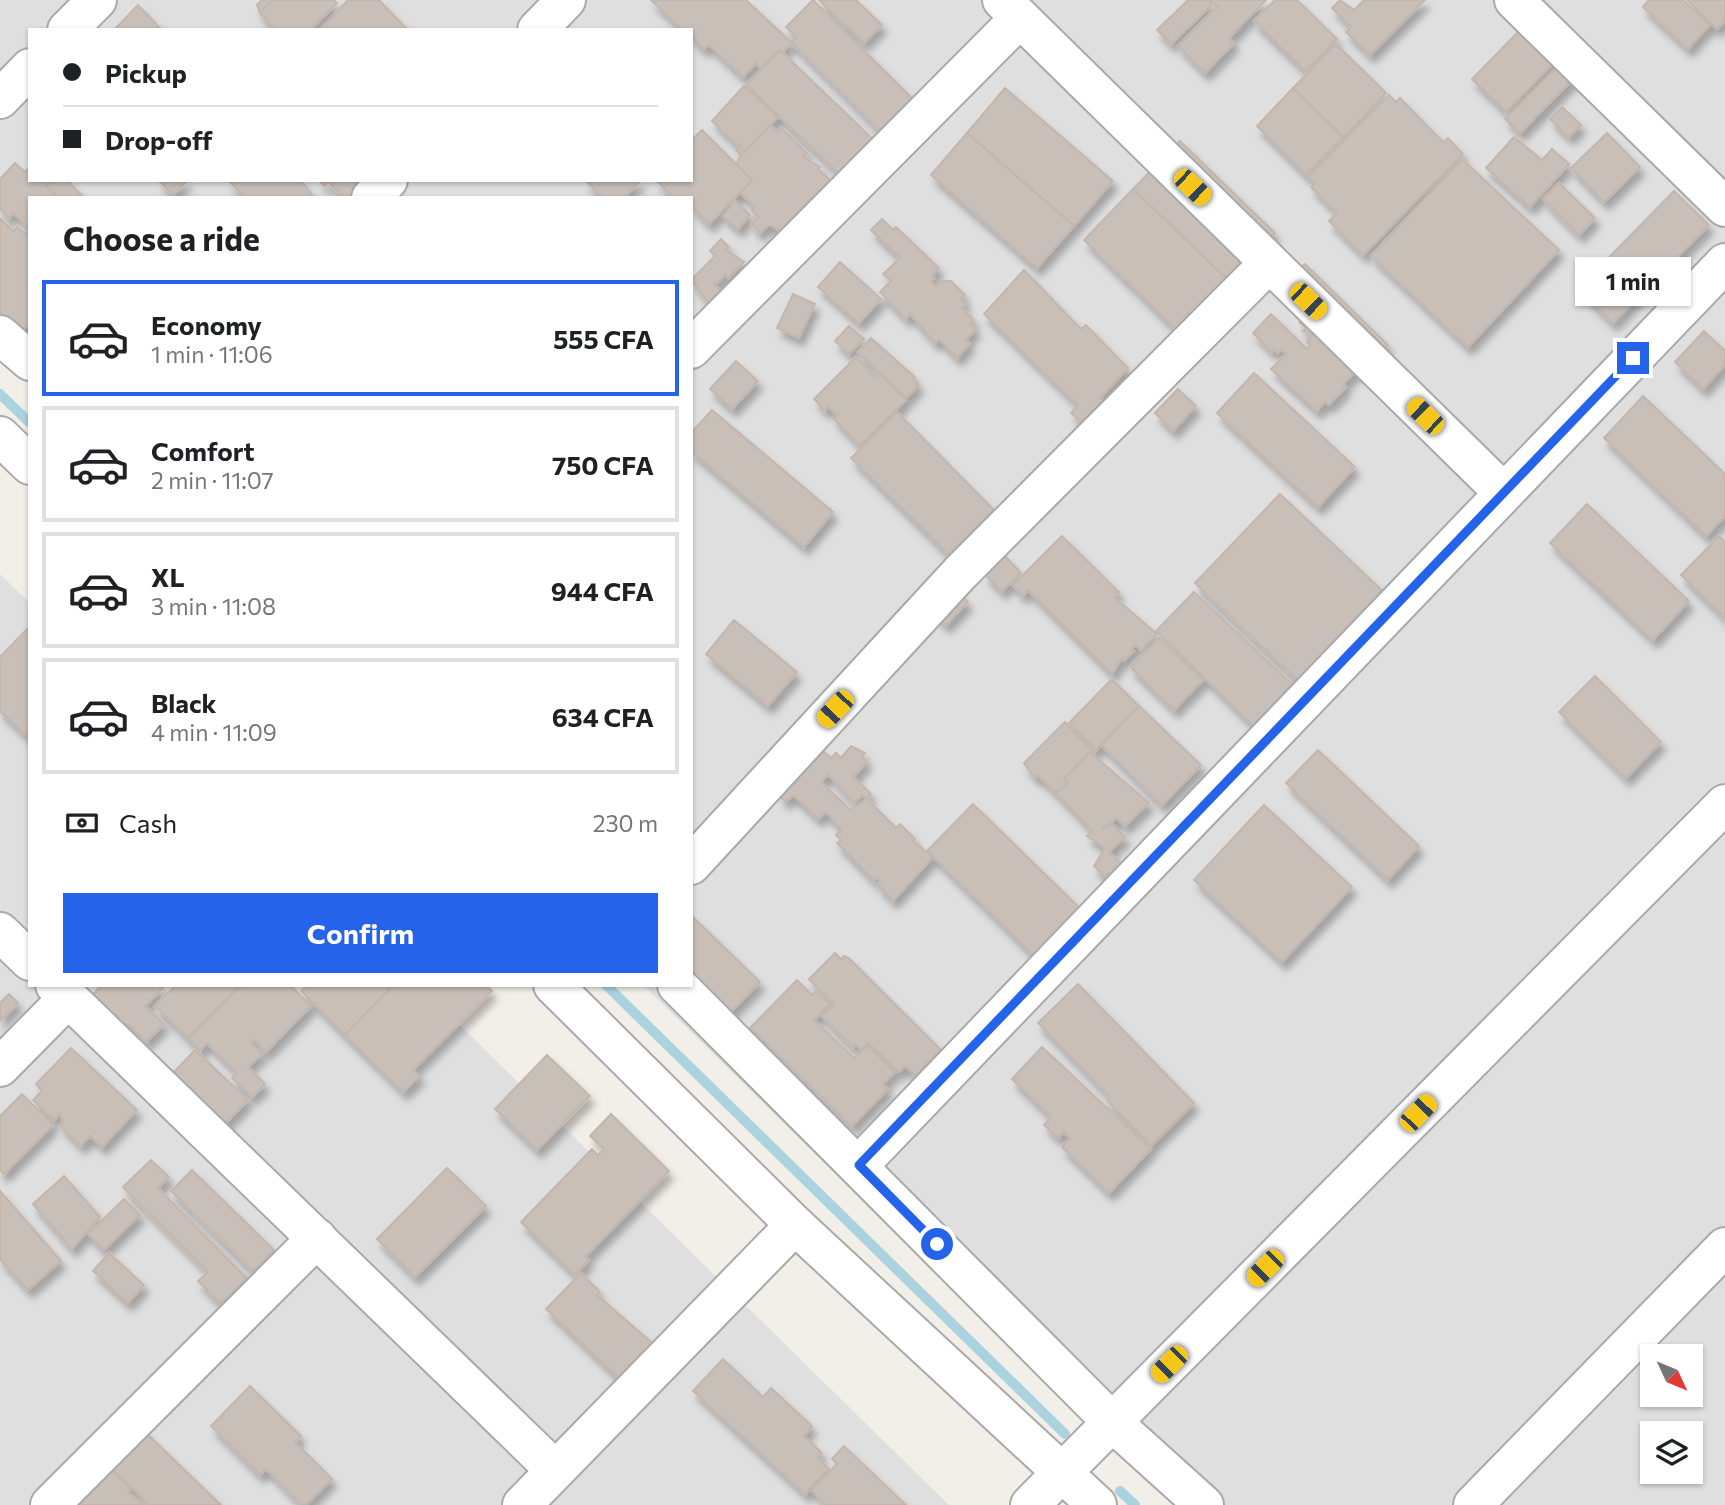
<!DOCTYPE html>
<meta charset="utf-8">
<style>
body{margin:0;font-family:Commissioner,sans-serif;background:#f6f6f6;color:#202124;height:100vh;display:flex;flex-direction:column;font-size:26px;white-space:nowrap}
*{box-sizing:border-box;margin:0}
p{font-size:23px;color:#757577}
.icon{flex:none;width:38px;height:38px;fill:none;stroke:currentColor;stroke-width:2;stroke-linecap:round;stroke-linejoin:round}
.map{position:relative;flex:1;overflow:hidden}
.details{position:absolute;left:28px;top:196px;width:665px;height:791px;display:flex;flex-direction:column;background:#fff;border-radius:0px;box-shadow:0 2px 5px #0004}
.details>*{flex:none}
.banner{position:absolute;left:28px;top:28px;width:665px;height:154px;border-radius:0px;box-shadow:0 2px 5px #0004;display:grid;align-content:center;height:154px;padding:0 35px;background:#fff}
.needle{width:46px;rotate:134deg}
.tools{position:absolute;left:1640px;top:1344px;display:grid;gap:14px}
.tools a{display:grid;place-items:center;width:63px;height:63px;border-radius:0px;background:#fff;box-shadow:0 2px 5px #0004;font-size:35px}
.end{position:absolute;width:32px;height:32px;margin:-16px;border:9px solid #2563eb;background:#fff;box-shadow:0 0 0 4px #fff}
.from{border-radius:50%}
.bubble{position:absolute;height:49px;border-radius:0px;background:#fff;box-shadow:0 2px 5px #0004;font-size:23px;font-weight:700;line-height:49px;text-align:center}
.car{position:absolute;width:21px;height:42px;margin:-21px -10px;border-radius:9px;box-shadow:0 0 5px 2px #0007;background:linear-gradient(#f5c518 24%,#345 0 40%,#f5c518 0 76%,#345 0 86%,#f5c518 0)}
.banner b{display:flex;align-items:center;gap:24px;height:66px;font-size:26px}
.banner b+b{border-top:2px solid #e0e0e0}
.banner i{width:18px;height:18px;background:#202124}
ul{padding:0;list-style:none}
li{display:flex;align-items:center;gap:21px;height:116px;margin:0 14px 10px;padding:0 21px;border:4px solid #e0e0e0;border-radius:0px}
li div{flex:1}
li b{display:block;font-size:26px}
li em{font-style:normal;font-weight:700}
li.active{border-color:#2563eb}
li>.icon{width:63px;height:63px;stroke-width:1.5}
h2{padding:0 35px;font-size:32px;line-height:84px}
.pay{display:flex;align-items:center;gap:18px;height:77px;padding:0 35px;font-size:26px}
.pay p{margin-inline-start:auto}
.action{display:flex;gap:14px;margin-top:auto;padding:14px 35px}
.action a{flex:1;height:80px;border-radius:0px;background:#2563eb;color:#fff;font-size:28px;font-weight:700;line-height:80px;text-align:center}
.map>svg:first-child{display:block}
</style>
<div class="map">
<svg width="1725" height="1505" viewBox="0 0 1725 1505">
<defs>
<filter id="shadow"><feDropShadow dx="4.5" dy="8" stdDeviation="3.5" flood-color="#0004"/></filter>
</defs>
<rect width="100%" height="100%" fill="#f2efe9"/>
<g fill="#e0dfdf" fill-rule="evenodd">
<path d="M0,0h1725v1505h-552l-530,-520h48v-787h-661v186l-30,-30zM30,30h661v150h-661zM1652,1356h38v39h-38zM1652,1433h38v39h-38z"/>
<path d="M0,574l30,29v382h389l530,520h-949z"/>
</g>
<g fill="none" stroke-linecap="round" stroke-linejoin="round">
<g stroke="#aad3df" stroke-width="10">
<path d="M0,394l30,29"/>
<path d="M606,985l459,449"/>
<path d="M1120,1491l15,14"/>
</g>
</g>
<g fill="#c7bfb8" stroke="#c4b6ab" stroke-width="2" filter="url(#shadow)">
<path d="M262,0h11l-13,13 -3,-8z"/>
<path d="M273,0h61l3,3 -27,27h-34l-16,-17z"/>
<path d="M348,0h31l29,30h-88z"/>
<path d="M651,0h95l46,43 -10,9 -2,-2 -18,19 -6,-6 -13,14 -34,-32 -5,4 -13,-12v-7h-8z"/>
<path d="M813,0l101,100 -33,32 -90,-90 6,-5 -11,-10z"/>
<path d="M819,0h37l26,25 -18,18z"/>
<path d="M1188,0h20l4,5 -41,39 -14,-14z"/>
<path d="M1210,0h56l-37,38 5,5 -29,30 -27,-27 39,-39z"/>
<path d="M1275,0h22l40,39 -32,32 -51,-50z"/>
<path d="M1340,0l14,10 10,-10h61l-55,55 -24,-23 5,-5 -19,-19z"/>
<path d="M1649,0h34l27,25 -22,24 -45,-42z"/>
<path d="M1687,0h38v21l-8,8z"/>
<path d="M138,5l24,25h-48z"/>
<path d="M1529,21l34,33 -57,58 -34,-33z"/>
<path d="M1336,44l50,49 -43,44 -50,-49z"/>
<path d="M780,50l102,98 -33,35 -103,-98z"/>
<path d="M1563,61l14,14 -57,58 -15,-14z"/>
<path d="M744,86l34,31 -33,35 -33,-31z"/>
<path d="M1005,88l108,93 -39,45 -107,-93z"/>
<path d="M1293,88l50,49 -37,38 -49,-49z"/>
<path d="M1389,95l7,7 4,-4 43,44 5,-4 15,16 -100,101 -34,-34 8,-8 -26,-26 4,-4 -7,-6z"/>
<path d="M1562,107l19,18 -12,12 -19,-18z"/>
<path d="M770,125l7,7 4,-4 26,25 -4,4 17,10 -2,2 31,29 -67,36 -9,-8h-6l-7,7 -9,-9 7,-7 -6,-6 3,-5 -15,-13 12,-13 -16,-15 5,-10 -5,-5 4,-4 5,6z"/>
<path d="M702,130l50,50 -43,44 -18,-18v-8h-17l-18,-18h35v-39z"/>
<path d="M967,133l107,93 -37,42 -106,-93z"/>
<path d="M1607,133l33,34 -36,35 -33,-34z"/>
<path d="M1514,137l28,23 10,-11 17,15 -39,43 -44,-39z"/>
<path d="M1180,141l95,92 -46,48 -96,-92z"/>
<path d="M1462,159l97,91 -91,97 -97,-91z"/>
<path d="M15,163l10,9 5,-5v13h22l-6,6 12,12h-28v31l-17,-16 -4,5 -9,-9v-30z"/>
<path d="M52,180h15l17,18h-26l-12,-12z"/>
<path d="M158,180h30l-15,15z"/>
<path d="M228,180h73l13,18h-68z"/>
<path d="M319,180h78l-23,18h-30l-16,-16 -4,4z"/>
<path d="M585,180h56l-17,18h-21z"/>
<path d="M1559,183l36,35 -16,17 -36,-36z"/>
<path d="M1133,189l96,92 -50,51 -95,-92z"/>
<path d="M1674,191l35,34 -96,98 -35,-34z"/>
<path d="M735,201l15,14 -12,14 -15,-13z"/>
<path d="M0,218l13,13 4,-4 9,7h4v90l-7,6 -4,-5 -6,7 -13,-13z"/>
<path d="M882,219l11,11 3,-3 43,41 -7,8 2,2 -3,4 5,4 5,-5h10l14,14 -4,4 5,5 -4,4 12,12 -4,4 6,5 -10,11 4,4 -13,14 -18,-19 -4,4 -25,-29 -4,5 -26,-27 11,-11 -8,-7 17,-16 -29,-28z"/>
<path d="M721,239l8,8 -3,3 18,12 -16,16 -3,-3 -10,10 10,9 -13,13 -21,-27 24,-24 -5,-5z"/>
<path d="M840,262l41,37 -22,24 -41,-36z"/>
<path d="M1305,264l83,81 -27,28 -3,-4 -15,15 3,3 -17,18 -4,-3 -8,9 -46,-42 15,-15 -4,-4 -4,3 -4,-4 -2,3 -19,-19 18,-19 36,35 3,-4 -3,-3 6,-7 -10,-4 3,-3 -7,-6 5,-5 -18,-35z"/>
<path d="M1024,270l57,59 5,-4 42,43 -28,30 15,15 -20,22 -24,-22 7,-8 -94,-91z"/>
<path d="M793,294l22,10 -16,34 -22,-10z"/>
<path d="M849,326l15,13 -15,15 -14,-13z"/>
<path d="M1704,331l21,20v14l-22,24 -28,-27z"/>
<path d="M871,338l44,39 -2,2 6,7 -13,12 -48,-46z"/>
<path d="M856,357l19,20 4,-4 27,27 -46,46 -27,-28 4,-3 -9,-8 -3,4 -11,-12z"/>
<path d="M736,361l22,20 -26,28 -22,-20z"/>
<path d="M1254,373l101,94 -37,40 -101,-94z"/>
<path d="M1178,389l18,17 -23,25 -18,-18z"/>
<path d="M1643,396l82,78v42l-19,20 -102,-98z"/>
<path d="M712,410l121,102 -29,35 -113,-96v-18z"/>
<path d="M897,412l97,98 -45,45 -98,-97z"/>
<path d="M1280,494l108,102 -85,89 -108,-102z"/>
<path d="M1587,504l102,97 -36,39 -103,-97z"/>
<path d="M1062,536l57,56 -5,5 43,37 -16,16 -5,-5 -5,4 3,2 -10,9 -2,-2 -10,16 -84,-84 -5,6 -10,-11z"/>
<path d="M1719,536l6,6v76l-44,-43z"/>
<path d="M1005,556l16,17 -19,18 -17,-16z"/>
<path d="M955,590l13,12 -22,23 -13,-12z"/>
<path d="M1194,592l105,99 -39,41 -104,-101z"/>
<path d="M734,620l63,52 -29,34 -62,-52z"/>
<path d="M30,626v113l-30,-28v-54z"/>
<path d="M1159,638l44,42 -29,30 -44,-43z"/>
<path d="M1595,676l66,66 -35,36 -67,-66z"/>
<path d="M1112,679l27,27 -43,44 -27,-27z"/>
<path d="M1139,706l62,59 -39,40 -61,-60z"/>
<path d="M1065,722l30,32 -5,-2 -26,27 4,3 -12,11 -19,-18 -2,3 -11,-15z"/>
<path d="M851,746l14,7 -3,3 5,6 -14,15 18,17 -5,5 -4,-4 -8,8 -26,-29 -7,8 29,28 17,-11 29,29 4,-4 15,15 -2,2 20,16 -40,44 -16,-17 3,-3 -3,-4 -3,4 -37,-38 4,-3 -5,-5 5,-5 -15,-18 -8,7 -24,-23 -9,5 -5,-4 3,-4 -9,-9 48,-34 9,8 5,-5 5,5z"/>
<path d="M1318,750l101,96 -31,34 -102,-97z"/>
<path d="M1090,752l59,51 -24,23 -8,-8 -15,11 10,-5 13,13 -16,15 19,18 -15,8 -5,-5 -3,4 -11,-11 11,-18 -18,-12 5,-6 -36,-37 12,-11 -4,-3z"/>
<path d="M973,804l117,114 -46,47 -117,-114z"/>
<path d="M1264,805l88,82 -70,75 -88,-82z"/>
<path d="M691,915l69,67 -40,41 -29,-38z"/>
<path d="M835,953l6,6 3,-3 5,2 92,92 -26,26 -9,-10 -7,6 -31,-29 -7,7 -5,-6 -3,3 -31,-31 12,-11 -25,-26z"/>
<path d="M797,980l15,15 4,-4 14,13 -16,16 40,38 13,-13 28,27 -12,12 5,5 -36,37 -102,-98z"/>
<path d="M1078,984l116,119 -43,43 -44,-46 3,-3 -72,-74z"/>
<path d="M102,985h64l-21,21 19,18 -18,18 -17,-17 -4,4 -34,-33z"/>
<path d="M176,985h65l-53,53 -33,-32z"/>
<path d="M241,985h49l21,21 -45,46 -12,-12 -3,3 11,11 -14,13 17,17 -13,13 -20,-19 5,-5 -30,-30 -7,8 -12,-13z"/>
<path d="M307,985h87l-49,50 -44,-44z"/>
<path d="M394,985h92l6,6 -79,79 7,6 -17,16 -58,-57z"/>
<path d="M9,994l9,9 -18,18v-18z"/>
<path d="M1042,1047l109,102 -42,44 -47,-46 8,-9 -6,-6 -6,6 -14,-13 7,-8 -39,-38z"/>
<path d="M71,1048l66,62 -35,37 -12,-11 -9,10 -21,-20 3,-4 -3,-8 -6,6 -21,-20 9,-9 -6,-7z"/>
<path d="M195,1050l53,50 -25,26 -52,-51z"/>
<path d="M547,1055l43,41 -53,54 -42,-41z"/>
<path d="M22,1094l31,31 -49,49 -4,-4v-54z"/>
<path d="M611,1114l58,57 -84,86 4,3 -14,15 -54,-53 71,-73 6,6 6,-6 -14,-13z"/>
<path d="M151,1160l18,17 -11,11 89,90 -26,26 -23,-23 10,-9 -85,-85z"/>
<path d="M447,1168l39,38 -71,71 -38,-38z"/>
<path d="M192,1170l82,80 -21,21 -82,-80z"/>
<path d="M64,1176l36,41 -28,32 -39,-45z"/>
<path d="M0,1191l61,70 -33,29 -28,-31z"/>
<path d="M124,1199l16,16 -36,35 -16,-16z"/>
<path d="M109,1253l35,32 -16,18 -35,-32z"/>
<path d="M581,1273l19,19 -3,3 60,52 -35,34 -76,-72z"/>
<path d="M723,1359l40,38 8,-9 41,38 -8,10 18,17 -4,5 11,11 -24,25 -112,-103z"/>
<path d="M250,1386l51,50 -6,6 37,37 -26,26h-4l-36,-36 -6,6 -49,-49z"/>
<path d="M140,1427l81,78h-71l-45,-42z"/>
<path d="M844,1446l62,59h-80l-15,-15 26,-26 -5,-5z"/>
<path d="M109,1468l22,21 -3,3 17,13h-71z"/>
</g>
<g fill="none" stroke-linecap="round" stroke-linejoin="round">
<g stroke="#a9a9a9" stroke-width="42">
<g id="minor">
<path d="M1002,0l501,492"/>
<path d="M1514,0l211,207"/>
<path d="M67,30l30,-30"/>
<path d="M537,30l29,-30"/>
<path d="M0,99l30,-31"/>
<path d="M371,198l17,-18"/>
<path d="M0,335l30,26"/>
<path d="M691,349l329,-331"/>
<path d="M0,436l30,29"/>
<path d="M691,865l269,-292 309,-310"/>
<path d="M0,932l30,29"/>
<path d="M55,985l500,485"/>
<path d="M553,985l242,240 302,280"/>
<path d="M677,985l435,437 92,83"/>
<path d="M0,1067l68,-69"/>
<path d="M859,1165l866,-902"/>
<path d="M50,1505l267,-267"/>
<path d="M522,1505l273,-280"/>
<path d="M1030,1505l695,-701"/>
<path d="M1473,1505l252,-258"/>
</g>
</g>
<use href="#minor" stroke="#fff" stroke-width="38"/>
</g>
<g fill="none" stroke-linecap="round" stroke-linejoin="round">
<path stroke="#2563eb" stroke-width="9" d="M937,1244l-78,-79 774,-807"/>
</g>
</svg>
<div class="tools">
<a><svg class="needle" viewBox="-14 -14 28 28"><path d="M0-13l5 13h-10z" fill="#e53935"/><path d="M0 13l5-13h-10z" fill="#757577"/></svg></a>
<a><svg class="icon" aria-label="layers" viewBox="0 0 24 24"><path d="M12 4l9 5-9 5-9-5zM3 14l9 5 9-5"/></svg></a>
</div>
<i class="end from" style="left:937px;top:1244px"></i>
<i class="end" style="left:1633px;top:358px"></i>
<div class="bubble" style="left:1575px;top:257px;width:116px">1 min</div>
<i class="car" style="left:1192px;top:187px;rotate:134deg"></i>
<i class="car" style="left:1308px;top:301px;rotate:134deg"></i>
<i class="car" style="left:1425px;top:416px;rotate:314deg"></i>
<i class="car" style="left:835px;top:709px;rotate:223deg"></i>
<i class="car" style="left:1418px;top:1113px;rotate:44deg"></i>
<i class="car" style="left:1265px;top:1268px;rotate:225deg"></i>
<i class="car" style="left:1169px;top:1364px;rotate:225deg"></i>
<div class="banner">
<b><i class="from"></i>Pickup</b>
<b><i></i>Drop-off</b>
</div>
<section class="details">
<h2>Choose a ride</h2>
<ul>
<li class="active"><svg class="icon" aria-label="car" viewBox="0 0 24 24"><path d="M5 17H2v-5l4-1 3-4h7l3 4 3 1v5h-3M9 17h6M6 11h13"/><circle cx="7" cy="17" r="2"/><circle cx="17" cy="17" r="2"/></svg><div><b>Economy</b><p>1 min · 11:06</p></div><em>555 CFA</em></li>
<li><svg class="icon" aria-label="car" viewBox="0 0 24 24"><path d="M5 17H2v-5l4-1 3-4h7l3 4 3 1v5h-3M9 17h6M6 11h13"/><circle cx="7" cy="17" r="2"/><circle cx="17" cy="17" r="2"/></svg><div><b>Comfort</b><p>2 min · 11:07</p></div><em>750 CFA</em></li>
<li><svg class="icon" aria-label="car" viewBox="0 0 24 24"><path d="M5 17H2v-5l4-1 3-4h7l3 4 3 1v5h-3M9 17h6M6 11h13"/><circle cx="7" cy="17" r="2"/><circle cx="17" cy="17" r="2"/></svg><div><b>XL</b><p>3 min · 11:08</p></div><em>944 CFA</em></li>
<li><svg class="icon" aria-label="car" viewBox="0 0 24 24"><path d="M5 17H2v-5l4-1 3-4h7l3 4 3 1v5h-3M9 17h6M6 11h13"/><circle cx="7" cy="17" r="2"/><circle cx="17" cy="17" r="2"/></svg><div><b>Black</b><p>4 min · 11:09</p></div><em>634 CFA</em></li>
</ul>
<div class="pay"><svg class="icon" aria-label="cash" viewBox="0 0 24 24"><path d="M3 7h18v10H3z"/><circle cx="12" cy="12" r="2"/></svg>Cash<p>230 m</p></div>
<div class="action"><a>Confirm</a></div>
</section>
</div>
